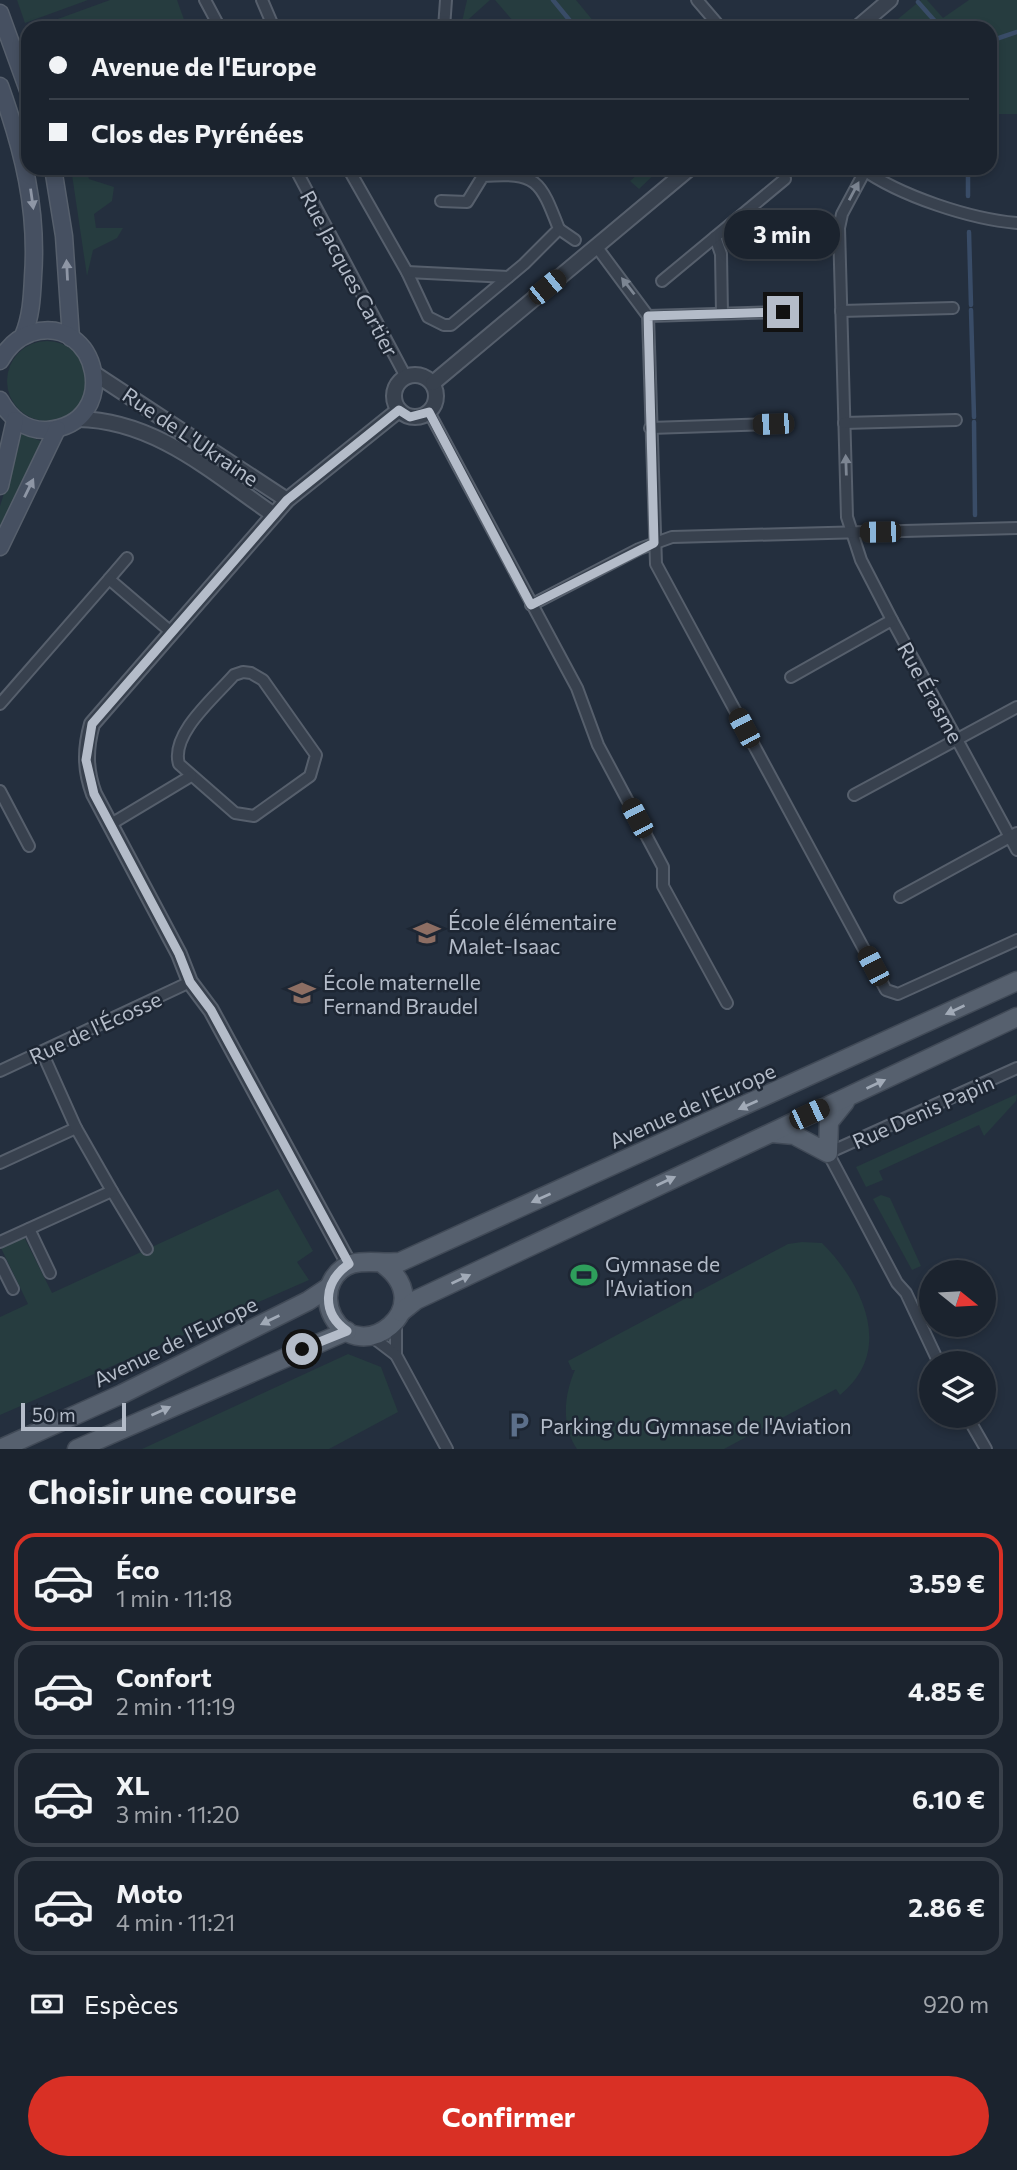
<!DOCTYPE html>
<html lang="fr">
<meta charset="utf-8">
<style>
body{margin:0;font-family:Commissioner,sans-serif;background:#242b36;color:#f1f3f6;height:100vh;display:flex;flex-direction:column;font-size:26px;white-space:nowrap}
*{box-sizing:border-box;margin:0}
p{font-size:23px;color:#a0a4aa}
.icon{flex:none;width:38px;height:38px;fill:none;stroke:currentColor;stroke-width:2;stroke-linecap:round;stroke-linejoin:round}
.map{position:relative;height:1449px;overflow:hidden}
.drawer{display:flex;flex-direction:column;background:#1b232e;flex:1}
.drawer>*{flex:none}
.banner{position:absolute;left:21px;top:21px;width:976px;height:154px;border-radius:21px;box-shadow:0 4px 10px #0003,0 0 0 2px #39404a;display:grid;align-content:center;height:154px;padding:0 28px;background:#1b232e}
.needle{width:46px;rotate:108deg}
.tools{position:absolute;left:919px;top:1260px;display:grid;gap:14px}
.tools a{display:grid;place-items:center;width:77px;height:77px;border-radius:50%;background:#1b232e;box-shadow:0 4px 10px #0003,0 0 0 2px #39404a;font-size:35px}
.scale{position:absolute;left:21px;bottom:18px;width:105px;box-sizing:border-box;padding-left:7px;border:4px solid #b4bcc9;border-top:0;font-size:19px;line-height:24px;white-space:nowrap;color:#b4bcc9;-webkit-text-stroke:5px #1d2633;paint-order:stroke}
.end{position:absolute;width:32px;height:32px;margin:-16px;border:9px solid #b4bcc9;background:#111;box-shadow:0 0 0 4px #111}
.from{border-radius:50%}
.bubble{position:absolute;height:49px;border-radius:24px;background:#1b232e;box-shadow:0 4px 10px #0003,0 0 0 2px #39404a;font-size:23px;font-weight:700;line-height:49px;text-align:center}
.car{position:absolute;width:21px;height:42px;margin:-21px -10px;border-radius:9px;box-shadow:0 0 5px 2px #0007;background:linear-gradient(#222 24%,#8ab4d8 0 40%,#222 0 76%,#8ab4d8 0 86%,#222 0)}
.banner b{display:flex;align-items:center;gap:24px;height:66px;font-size:26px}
.banner b+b{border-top:2px solid #39404a}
.banner i{width:18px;height:18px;background:#f1f3f6}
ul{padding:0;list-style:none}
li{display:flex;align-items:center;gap:21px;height:98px;margin:0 14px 10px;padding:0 14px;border:4px solid #39404a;border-radius:21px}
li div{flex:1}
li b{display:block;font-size:26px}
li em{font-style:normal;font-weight:700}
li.on{border-color:#d93025}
li>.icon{width:63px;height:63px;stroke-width:1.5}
h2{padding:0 28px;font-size:32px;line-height:84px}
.pay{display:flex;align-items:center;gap:18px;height:77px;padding:0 28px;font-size:26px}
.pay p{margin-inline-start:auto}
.primary-button{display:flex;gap:14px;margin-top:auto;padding:14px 28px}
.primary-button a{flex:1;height:80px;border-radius:42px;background:#d93025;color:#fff;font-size:28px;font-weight:700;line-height:80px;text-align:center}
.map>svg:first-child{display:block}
</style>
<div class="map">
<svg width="1017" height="1449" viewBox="0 0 1017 1449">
<rect width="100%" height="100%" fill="#242f3e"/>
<g fill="#263c3f">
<path d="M17,0h71l-63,23z"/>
<path d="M110,0h67l10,28h-154z"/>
<path d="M467,0h23l-29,26z"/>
<path d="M495,0h81l23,28h-80z"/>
<path d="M921,0h6l16,18 26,-18h48v114h-26l-1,-86h-103z"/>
<path d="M71,168h15l3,11 25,8 -2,14 -18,13 2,14h27l-6,10 -24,12 -6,26z"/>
<path d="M645,168h16l-22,21 -9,-8z"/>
<circle cx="47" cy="381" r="40"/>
<path d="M23,434l20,8 -43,90v-26l19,-60 -2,-9z"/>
<path d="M1017,1094l-1,7 -32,35 -5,-11 -100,46 4,9 -17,7 -10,-20z"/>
<path d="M278,1189l35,62 -16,11 12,18 -309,135v-98l28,-13 -27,-56 23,-11 28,56z"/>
<path d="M881,1195l9,3 31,68 -9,4 -39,-71z"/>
<path d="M802,1242l20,1c41,41 73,108 18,152l-4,-6 -112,60h-147c-16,-24 -13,-54 -2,-79h-3l-4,-9 220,-117z"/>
<path d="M348,1354l33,13 17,45 -69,37h-187z"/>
</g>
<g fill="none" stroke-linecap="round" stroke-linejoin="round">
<g stroke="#394c67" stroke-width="4.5">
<path d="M553,0l23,28"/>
<path d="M918,2l23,26"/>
<path d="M693,28l4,-4"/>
<path d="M990,41l27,-9"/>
<path d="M968,168v28"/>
<path d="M969,232l2,73"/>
<path d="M971,310l3,107"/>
<path d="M974,422l1,93"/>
</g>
<g stroke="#565f6c" stroke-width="14">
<g id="minor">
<path d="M205,0l15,28"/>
<path d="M262,0l12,28"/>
<path d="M697,0l24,28"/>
<path d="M444,28l2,-28"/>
<path d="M295,168l111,209"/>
<path d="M348,168l59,104 21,45 16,8h7l73,-61 35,-35c-19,-49 -22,-57 -76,-53l-16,26 -26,-1"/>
<path d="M861,168c39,28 109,51 156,55"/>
<path d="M865,171l-23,43 -3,14 8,289 14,43 31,60 125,230"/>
<path d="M559,229l16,11"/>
<path d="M715,237l6,17 1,59"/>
<path d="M596,246l52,70 8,248 230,426 12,4 119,-54"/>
<path d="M407,272l101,5"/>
<path d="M662,281l123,-102"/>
<path d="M841,311l112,-3"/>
<path d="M648,316l135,-4"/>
<path d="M429,412l148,276 21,57 65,122v19l64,117"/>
<path d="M844,423l112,-3"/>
<path d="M650,428l123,-4"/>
<path d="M109,579l18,-21"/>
<path d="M531,605l108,-56 33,-12 345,-9"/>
<path d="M243,672l8,1 12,7 53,75 -6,21 -56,40 -19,-3 -56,-49c-9,-30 36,-67 55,-89z"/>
<path d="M791,677l101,-57"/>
<path d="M0,704l109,-125 62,53"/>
<path d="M0,791l29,55"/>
<path d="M854,795l163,-88"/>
<path d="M111,824l80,-48"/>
<path d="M900,897l117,-64"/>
<path d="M0,1071l190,-89"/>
<path d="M0,1163l76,-35"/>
<path d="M112,1191l35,58"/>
<path d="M29,1229l21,44"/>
<path d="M0,1242l112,-51 -36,-63 -34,-76"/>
<path d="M0,1263l13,26"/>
<path d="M396,1322v33"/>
<path d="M371,1336l25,19 51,94"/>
<path d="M939,1363l-33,-70 -9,-10 -69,-130 189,-85"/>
<path d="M967,1416l19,33"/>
</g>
</g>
<g stroke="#565f6c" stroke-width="18">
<g id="tertiary">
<path d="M857,28l33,-28"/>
<path d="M95,374l192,126"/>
<circle cx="415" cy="396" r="21"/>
<path d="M433,383l257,-215"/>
<path d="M78,419c77,1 135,54 196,96"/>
<path d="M349,1264l-138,-254 -21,-28 -11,-28 -85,-160c-9,-24 -9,-45 -2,-70l195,-224 112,-90"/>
</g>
</g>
<g stroke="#565f6c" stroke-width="19">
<g id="secondary">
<path d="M0,13l28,77"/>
<path d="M0,86c23,64 38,123 33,191 -1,21 -2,40 -10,59"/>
<path d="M53,168l11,68 7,102"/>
<path d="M0,361c7,-13 17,-23 31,-28 68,-21 92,91 16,97 -21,1 -37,-12 -47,-30"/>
<path d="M0,486l15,-66"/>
<path d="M0,547l57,-118"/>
</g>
</g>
<g stroke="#414a57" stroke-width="21">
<g id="primary">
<path d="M772,1133l22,2 34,18 1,-31 16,-20"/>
<path d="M383,1264c58,43 -22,104 -50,53 -6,-11 -7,-25 -1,-36 15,-28 43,-16 68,-19l617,-281"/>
<path d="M401,1312l15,-12 601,-283"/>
<path d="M0,1449l122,-55 186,-93 21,-14"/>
<path d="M77,1449l270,-118"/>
</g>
</g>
<use href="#minor" stroke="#38414e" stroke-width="10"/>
<use href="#tertiary" stroke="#38414e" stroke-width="14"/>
<use href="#secondary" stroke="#465061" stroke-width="16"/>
<use href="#primary" stroke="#56606e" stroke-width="18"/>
</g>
<defs><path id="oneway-solid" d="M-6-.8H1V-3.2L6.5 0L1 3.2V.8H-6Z" transform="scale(1.75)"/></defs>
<g fill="#7c8592">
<use href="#oneway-solid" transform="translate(854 191) rotate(-62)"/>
<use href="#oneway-solid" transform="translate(628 286) rotate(-128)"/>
<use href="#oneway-solid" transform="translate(846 465) rotate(-92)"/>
</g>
<g fill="#8e96a5">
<use href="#oneway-solid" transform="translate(32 199) rotate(82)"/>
<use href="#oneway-solid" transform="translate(67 270) rotate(-93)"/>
<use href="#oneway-solid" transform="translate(29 488) rotate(-64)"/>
</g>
<g fill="#a1aab7">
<use href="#oneway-solid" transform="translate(955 1010) rotate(155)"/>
<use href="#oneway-solid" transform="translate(876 1084) rotate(-25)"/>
<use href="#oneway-solid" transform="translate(748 1105) rotate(156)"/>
<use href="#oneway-solid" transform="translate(666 1181) rotate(-25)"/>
<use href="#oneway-solid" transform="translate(541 1198) rotate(156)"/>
<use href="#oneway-solid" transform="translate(461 1279) rotate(-25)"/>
<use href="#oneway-solid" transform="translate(270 1320) rotate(154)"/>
<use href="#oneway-solid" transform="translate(161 1411) rotate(-24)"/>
</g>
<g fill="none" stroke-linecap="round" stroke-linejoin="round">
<path stroke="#b4bcc9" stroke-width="9" d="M302,1349l45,-18c-26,-18 -24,-49 2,-67l-138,-254 -21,-28 -11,-28 -85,-160 -8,-34 6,-36 195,-224 112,-90 11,7 19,-5 102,193 123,-62 -6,-227 135,-4"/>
</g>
<defs>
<g id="school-bare" transform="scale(2.1)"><path d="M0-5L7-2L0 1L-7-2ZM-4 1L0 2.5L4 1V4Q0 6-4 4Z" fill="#8d6e63" stroke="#1d2633" stroke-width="2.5" paint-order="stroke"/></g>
<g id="stadium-bare" transform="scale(2.1)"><path d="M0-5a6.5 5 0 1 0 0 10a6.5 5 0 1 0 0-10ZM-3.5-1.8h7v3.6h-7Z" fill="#2e9e5b" stroke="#1d2633" stroke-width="2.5" paint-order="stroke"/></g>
<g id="parking-bare" transform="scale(2.1)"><path d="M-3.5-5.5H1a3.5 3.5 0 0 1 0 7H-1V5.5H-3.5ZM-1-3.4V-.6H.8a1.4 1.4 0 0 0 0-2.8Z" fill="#5c6f8a" stroke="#1d2633" stroke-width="2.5" paint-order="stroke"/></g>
</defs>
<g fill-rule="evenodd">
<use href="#school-bare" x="427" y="933"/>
<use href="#school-bare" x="302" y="993"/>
<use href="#stadium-bare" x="584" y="1275"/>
<use href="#parking-bare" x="519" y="1425"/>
</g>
<g text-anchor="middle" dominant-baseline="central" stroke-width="5" stroke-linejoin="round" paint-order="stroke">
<g font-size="21" fill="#b4bcc9" stroke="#1d2633">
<text transform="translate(350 273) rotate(62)">Rue Jacques Cartier</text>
<text transform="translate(191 436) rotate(34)">Rue de L'Ukraine</text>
<text transform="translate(931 692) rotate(61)">Rue Érasme</text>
<text transform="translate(95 1027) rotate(-25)">Rue de l'Écosse</text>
<text transform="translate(692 1105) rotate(-24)">Avenue de l'Europe</text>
<text transform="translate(923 1111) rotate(-24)">Rue Denis Papin</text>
<text transform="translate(175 1341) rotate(-26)">Avenue de l'Europe</text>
</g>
<g font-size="21" fill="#b4bcc9" stroke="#1d2633" text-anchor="start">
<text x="448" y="921">École élémentaire<tspan x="448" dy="24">Malet-Isaac</tspan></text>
<text x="323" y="981">École maternelle<tspan x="323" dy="24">Fernand Braudel</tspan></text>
<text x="605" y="1263">Gymnase de<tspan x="605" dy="24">l'Aviation</tspan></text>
<text x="540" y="1425">Parking du Gymnase de l'Aviation</text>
</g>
</g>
</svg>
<div class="tools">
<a><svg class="needle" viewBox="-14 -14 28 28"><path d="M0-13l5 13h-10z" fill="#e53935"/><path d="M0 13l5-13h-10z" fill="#a0a4aa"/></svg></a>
<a><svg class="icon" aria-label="layers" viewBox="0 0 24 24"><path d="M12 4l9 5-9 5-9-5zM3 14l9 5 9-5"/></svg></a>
</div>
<div class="scale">50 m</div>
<i class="end from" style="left:302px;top:1349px"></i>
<i class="end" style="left:783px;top:312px"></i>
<div class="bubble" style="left:724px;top:210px;width:116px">3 min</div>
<i class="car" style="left:547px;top:287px;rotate:51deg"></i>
<i class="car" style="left:773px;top:424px;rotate:268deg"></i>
<i class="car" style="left:880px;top:532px;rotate:269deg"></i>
<i class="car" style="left:744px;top:728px;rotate:332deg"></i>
<i class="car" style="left:637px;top:818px;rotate:332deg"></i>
<i class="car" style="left:873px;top:966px;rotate:332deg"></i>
<i class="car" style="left:809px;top:1114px;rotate:65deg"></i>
<div class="banner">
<b><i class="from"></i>Avenue de l'Europe</b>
<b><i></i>Clos des Pyrénées</b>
</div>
</div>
<section class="drawer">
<h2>Choisir une course</h2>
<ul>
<li class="on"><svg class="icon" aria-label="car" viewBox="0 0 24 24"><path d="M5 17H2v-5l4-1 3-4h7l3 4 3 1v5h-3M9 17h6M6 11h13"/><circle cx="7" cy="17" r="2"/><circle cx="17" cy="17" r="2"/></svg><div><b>Éco</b><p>1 min · 11:18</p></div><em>3.59 €</em></li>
<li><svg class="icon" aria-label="car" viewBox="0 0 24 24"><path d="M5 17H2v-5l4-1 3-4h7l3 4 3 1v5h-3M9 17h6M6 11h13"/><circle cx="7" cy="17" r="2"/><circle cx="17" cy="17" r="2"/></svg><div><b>Confort</b><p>2 min · 11:19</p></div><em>4.85 €</em></li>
<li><svg class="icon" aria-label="car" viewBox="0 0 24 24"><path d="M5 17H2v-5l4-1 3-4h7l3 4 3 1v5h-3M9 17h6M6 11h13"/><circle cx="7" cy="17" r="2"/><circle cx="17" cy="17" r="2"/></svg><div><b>XL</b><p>3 min · 11:20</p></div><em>6.10 €</em></li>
<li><svg class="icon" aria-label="car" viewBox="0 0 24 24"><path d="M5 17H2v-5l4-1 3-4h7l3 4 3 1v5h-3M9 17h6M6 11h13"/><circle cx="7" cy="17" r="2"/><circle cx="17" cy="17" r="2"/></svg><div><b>Moto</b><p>4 min · 11:21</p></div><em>2.86 €</em></li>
</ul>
<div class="pay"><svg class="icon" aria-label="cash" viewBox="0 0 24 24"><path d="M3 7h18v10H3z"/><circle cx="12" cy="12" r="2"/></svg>Espèces<p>920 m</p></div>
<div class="primary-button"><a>Confirmer</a></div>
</section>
